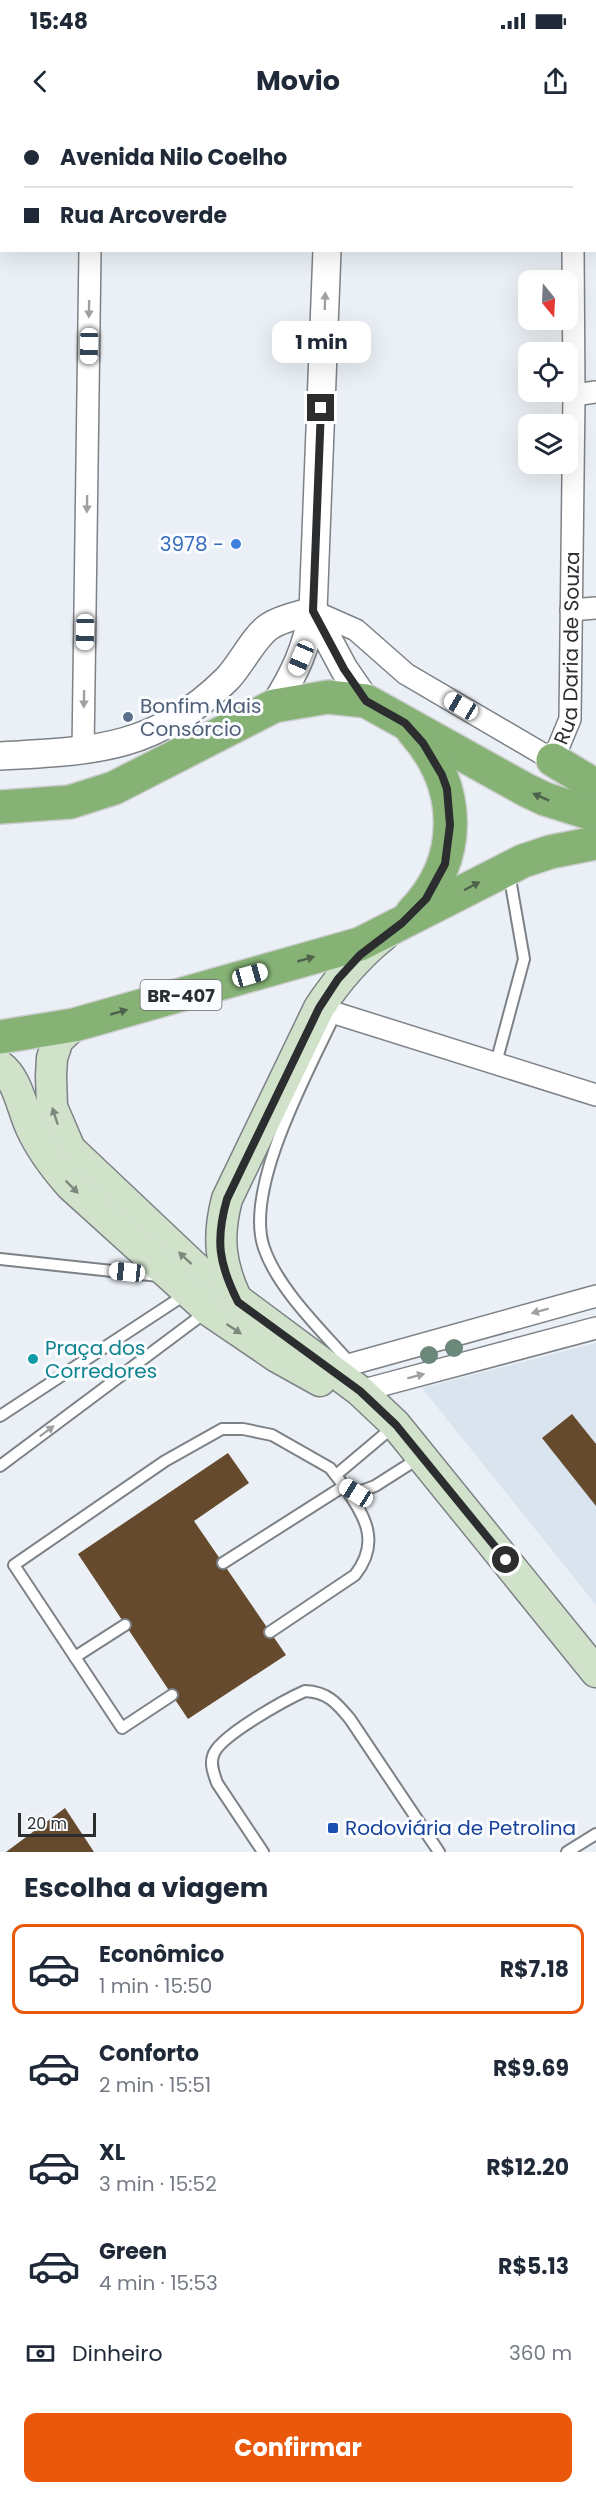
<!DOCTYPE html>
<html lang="pt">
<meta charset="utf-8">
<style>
body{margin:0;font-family:Poppins,sans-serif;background:#f6f6f7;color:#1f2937;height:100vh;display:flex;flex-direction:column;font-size:22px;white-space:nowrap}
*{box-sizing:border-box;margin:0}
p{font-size:20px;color:#747a83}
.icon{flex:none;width:33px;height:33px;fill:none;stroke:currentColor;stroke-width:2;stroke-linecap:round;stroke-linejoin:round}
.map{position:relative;height:1732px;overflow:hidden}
.panel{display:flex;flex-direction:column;background:#fff;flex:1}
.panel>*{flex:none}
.banner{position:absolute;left:0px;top:0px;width:597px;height:132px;box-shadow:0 6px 24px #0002;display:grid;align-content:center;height:132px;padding:0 24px;background:#fff}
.needle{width:39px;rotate:162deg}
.controls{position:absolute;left:518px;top:150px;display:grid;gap:12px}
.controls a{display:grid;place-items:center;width:60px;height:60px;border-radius:12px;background:#fff;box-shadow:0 6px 24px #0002;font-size:30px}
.scale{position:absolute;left:18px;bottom:15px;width:78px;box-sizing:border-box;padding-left:6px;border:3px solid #2b2d2f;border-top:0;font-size:16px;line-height:21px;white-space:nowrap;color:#2b2d2f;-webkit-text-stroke:4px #fafcff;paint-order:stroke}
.end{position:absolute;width:27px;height:27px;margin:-14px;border:8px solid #2b2d2f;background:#fff;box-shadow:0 0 0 3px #fff}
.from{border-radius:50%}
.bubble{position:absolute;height:42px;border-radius:12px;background:#fff;box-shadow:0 6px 24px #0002;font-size:20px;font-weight:700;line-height:42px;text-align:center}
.car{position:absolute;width:18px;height:36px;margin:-18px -9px;border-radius:8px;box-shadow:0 0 4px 2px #0007;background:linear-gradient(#fff 24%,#345 0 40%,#fff 0 76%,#345 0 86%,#fff 0)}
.banner b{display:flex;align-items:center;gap:21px;height:57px;font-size:22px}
.banner b+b{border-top:2px solid #e0e1e3}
.banner i{width:15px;height:15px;background:#1f2937}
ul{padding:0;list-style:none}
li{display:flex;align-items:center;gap:18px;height:90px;margin:0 12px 9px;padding:0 12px;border:3px solid transparent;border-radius:12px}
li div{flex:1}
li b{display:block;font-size:22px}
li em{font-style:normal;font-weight:700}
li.current{border-color:#ea580c}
li>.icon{width:54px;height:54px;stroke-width:1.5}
h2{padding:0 24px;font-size:27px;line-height:72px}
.pay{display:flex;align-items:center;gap:15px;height:66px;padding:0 24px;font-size:22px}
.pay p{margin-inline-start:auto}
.action{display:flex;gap:12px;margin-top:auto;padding:12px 24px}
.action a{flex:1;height:69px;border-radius:12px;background:#ea580c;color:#fff;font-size:24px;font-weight:700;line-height:69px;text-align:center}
.status{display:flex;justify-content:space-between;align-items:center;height:42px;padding:0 30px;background:#fff;direction:ltr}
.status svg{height:16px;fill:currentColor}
header{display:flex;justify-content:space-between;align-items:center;height:78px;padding:0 24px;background:#fff;font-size:27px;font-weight:700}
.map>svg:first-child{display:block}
</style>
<div class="status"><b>15:48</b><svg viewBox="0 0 49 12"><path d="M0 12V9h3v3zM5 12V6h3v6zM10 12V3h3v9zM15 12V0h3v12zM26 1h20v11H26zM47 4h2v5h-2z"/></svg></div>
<header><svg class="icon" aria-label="back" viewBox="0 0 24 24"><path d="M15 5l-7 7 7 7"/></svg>Movio<svg class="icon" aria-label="share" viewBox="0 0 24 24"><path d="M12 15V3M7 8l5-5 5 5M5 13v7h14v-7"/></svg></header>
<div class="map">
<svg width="596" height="1732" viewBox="0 0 596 1732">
<rect width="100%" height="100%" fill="#eaf0f5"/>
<path fill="#d9e4ef" d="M596,1223v262l-174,-217z"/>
<g fill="#664a2e">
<path d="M572,1294l24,30v62l-54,-68z"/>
<path d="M228,1333l21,30 -55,38 92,134 -98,64 -110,-165z"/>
<path d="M65,1688l29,44h-88z"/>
</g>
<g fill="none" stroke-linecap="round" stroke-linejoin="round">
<g stroke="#7d8287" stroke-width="14">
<g id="service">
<path d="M336,892c-26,56 -93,176 -72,236 14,41 58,83 87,116"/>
<path d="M496,943l28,-104 -15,-86"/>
<path d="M0,1139l159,17"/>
<path d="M0,1296l186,-122"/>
<path d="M0,1346l206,-154"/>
<path d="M336,1355l57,-48"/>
<path d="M223,1443l121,-77c21,30 37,56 11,89l-85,57"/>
<path d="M75,1537l50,-32"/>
<path d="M172,1575l-50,33 -108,-163 151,-104 57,-32h21l29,6 58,33 14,18 12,7 19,-7 44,-28"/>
<path d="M263,1732l-46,-69c-3,-9 -7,-18 -4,-27 4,-19 74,-57 92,-65 22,1 31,11 45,28l89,133"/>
<path d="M567,1732l29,-18"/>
</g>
</g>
<g stroke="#7d8287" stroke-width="24">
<g id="minor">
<path d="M92,2v-2"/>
<path d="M572,2v-2"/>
<path d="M574,275l22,-3"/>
<path d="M571,490l25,-2"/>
<path id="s1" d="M313,491l43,19 50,44 147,86 17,-41 4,-324 -1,-145"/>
<path d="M83,632l7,-502"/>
<path d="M319,888l277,87"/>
<path d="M330,1250l266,-74"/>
<path d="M360,1271l236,-63"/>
</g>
</g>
<g stroke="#7d8287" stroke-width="30">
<g id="tertiary">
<path d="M331,2v-2"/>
<path d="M313,491l31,58 22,32"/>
<path d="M274,586c21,-33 32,-57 39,-95l14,-361"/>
<path d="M0,636c94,-5 155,-6 227,-77 14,-14 27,-43 43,-53 12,-8 30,-11 43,-15"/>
</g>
</g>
<g stroke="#7d8287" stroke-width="33">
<g id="secondary">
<path d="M74,905l-16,15 -6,18 -1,18 1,31 18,42 129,122 161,120 35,33 201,248"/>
<path d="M0,946c18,13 22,43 31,62 10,22 24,40 40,58l137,124 69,47 43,24"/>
<path d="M237,1180c-17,-35 -20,-63 -10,-101l92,-191c19,-29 38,-51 64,-72"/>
</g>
</g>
<g stroke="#cccdcd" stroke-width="36">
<g id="trunk">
<path d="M553,640l43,26"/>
<path d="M0,687l70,-5 44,-14 160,-82 54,-9 38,4 160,89 19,9 51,16"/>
<path d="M412,793c52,-53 50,-127 1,-182"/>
<path d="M0,917l74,-12 286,-81 163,-83 27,-9 46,-9"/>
</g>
</g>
<use href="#service" stroke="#fff" stroke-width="10"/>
<use href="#minor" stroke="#fff" stroke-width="21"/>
<use href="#tertiary" stroke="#fff" stroke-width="27"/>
<use href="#secondary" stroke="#d1e2cb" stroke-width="30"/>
<use href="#trunk" stroke="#86b276" stroke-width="33"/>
</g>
<g fill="#6c887b">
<circle cx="454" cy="1228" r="9"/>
<circle cx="429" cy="1235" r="9"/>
</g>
<defs><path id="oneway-solid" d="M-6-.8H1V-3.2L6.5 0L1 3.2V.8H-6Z" transform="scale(1.5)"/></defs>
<g fill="#a0a0a1">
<use href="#oneway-solid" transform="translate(325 181) rotate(-88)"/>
<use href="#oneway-solid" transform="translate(89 189) rotate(91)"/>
<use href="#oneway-solid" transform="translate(87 384) rotate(91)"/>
<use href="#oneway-solid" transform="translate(84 579) rotate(91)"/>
<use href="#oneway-solid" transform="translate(540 1191) rotate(165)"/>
<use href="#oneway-solid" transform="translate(416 1256) rotate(-15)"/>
<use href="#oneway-solid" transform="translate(47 1311) rotate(-37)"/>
</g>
<g fill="#4f624b">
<use href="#oneway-solid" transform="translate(541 677) rotate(-156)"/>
<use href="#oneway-solid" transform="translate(472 766) rotate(-28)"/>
<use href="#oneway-solid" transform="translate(306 839) rotate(-16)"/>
<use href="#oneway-solid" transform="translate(119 892) rotate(-16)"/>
</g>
<g fill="#7e887d">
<use href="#oneway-solid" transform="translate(55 996) rotate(-108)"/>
<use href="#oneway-solid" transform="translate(72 1067) rotate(45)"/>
<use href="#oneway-solid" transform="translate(185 1138) rotate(-137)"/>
<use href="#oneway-solid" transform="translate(234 1209) rotate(34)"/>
</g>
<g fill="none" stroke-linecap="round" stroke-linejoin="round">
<path stroke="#2b2d2f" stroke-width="8" d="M321,288l-8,203 31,58 22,32 39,22 18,20 19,32 5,14 3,36 -5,39 -19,35 -24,24 -42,32 -22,24 -19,29 -92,191c-12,42 -8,65 11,103l122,89 36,34 110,135"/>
</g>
<circle fill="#3f7fe0" stroke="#fafcff" stroke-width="2" cx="236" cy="424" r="6"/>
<circle fill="#5c6f8a" stroke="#fafcff" stroke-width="2" cx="128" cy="597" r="6"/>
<circle fill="#0f9aa8" stroke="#fafcff" stroke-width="2" cx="33" cy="1239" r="6"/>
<rect fill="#1a4fb4" stroke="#fafcff" stroke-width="2" x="327" y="1702" width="12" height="12" rx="3"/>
<g text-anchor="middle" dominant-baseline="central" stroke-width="6" stroke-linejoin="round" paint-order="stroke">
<rect fill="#fafcff" stroke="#696b6d" stroke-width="1.5" x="140.5" y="860" width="81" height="30" rx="4.5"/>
<g font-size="18" font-weight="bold" fill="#2b2d2f">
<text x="181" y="875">BR-407</text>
</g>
<g font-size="20" fill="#366cbe" stroke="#fafcff" text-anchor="end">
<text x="224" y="424">3978 -</text>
</g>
<g font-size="20" fill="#2b2d2f" stroke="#fafcff">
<text stroke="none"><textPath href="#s1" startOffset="399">Rua Daria de Souza</textPath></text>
</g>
<g font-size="20" fill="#4e5e75" stroke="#fafcff" text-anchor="start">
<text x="140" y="586">Bonfim Mais<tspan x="140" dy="23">Consórcio</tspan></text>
</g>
<g font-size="20" fill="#0d838f" stroke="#fafcff" text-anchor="start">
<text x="45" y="1228">Praça dos<tspan x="45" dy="23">Corredores</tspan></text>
</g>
<g font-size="20" fill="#164399" stroke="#fafcff" text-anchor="start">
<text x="345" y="1708">Rodoviária de Petrolina</text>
</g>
</g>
</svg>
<div class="controls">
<a><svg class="needle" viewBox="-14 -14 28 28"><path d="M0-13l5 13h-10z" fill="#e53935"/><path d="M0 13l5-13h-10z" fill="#747a83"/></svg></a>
<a><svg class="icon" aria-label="locate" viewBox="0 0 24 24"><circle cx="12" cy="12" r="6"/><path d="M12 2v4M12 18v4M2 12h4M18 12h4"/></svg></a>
<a><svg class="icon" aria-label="layers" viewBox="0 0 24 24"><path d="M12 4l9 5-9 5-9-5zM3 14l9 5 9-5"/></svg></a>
</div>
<div class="scale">20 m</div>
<i class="end from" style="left:506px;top:1440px"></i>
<i class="end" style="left:321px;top:288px"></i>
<div class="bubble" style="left:272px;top:201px;width:99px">1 min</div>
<i class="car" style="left:89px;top:226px;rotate:181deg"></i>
<i class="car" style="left:85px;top:512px;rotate:181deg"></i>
<i class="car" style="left:301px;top:538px;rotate:203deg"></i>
<i class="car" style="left:461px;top:586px;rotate:300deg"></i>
<i class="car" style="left:250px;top:855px;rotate:74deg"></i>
<i class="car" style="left:127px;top:1152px;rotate:276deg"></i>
<i class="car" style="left:356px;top:1373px;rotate:302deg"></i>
<div class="banner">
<b><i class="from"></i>Avenida Nilo Coelho</b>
<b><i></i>Rua Arcoverde</b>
</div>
</div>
<section class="panel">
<h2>Escolha a viagem</h2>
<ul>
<li class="current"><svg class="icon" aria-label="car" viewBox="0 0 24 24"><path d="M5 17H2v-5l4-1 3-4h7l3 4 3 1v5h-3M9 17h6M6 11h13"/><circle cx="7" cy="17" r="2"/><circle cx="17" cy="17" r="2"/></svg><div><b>Econômico</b><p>1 min · 15:50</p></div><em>R$7.18</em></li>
<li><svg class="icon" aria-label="car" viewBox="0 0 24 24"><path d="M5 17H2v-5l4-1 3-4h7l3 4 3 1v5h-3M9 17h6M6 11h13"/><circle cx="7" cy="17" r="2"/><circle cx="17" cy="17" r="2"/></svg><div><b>Conforto</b><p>2 min · 15:51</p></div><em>R$9.69</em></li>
<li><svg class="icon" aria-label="car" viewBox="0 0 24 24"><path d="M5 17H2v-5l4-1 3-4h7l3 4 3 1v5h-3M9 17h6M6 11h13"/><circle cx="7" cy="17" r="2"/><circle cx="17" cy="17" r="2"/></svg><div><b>XL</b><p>3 min · 15:52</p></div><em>R$12.20</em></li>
<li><svg class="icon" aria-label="car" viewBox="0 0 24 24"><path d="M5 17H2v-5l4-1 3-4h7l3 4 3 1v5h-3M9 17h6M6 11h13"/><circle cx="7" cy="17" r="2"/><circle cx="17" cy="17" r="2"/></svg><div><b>Green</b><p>4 min · 15:53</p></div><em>R$5.13</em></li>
</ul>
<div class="pay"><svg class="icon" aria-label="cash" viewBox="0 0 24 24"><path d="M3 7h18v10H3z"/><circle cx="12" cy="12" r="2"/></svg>Dinheiro<p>360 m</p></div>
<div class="action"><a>Confirmar</a></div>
</section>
